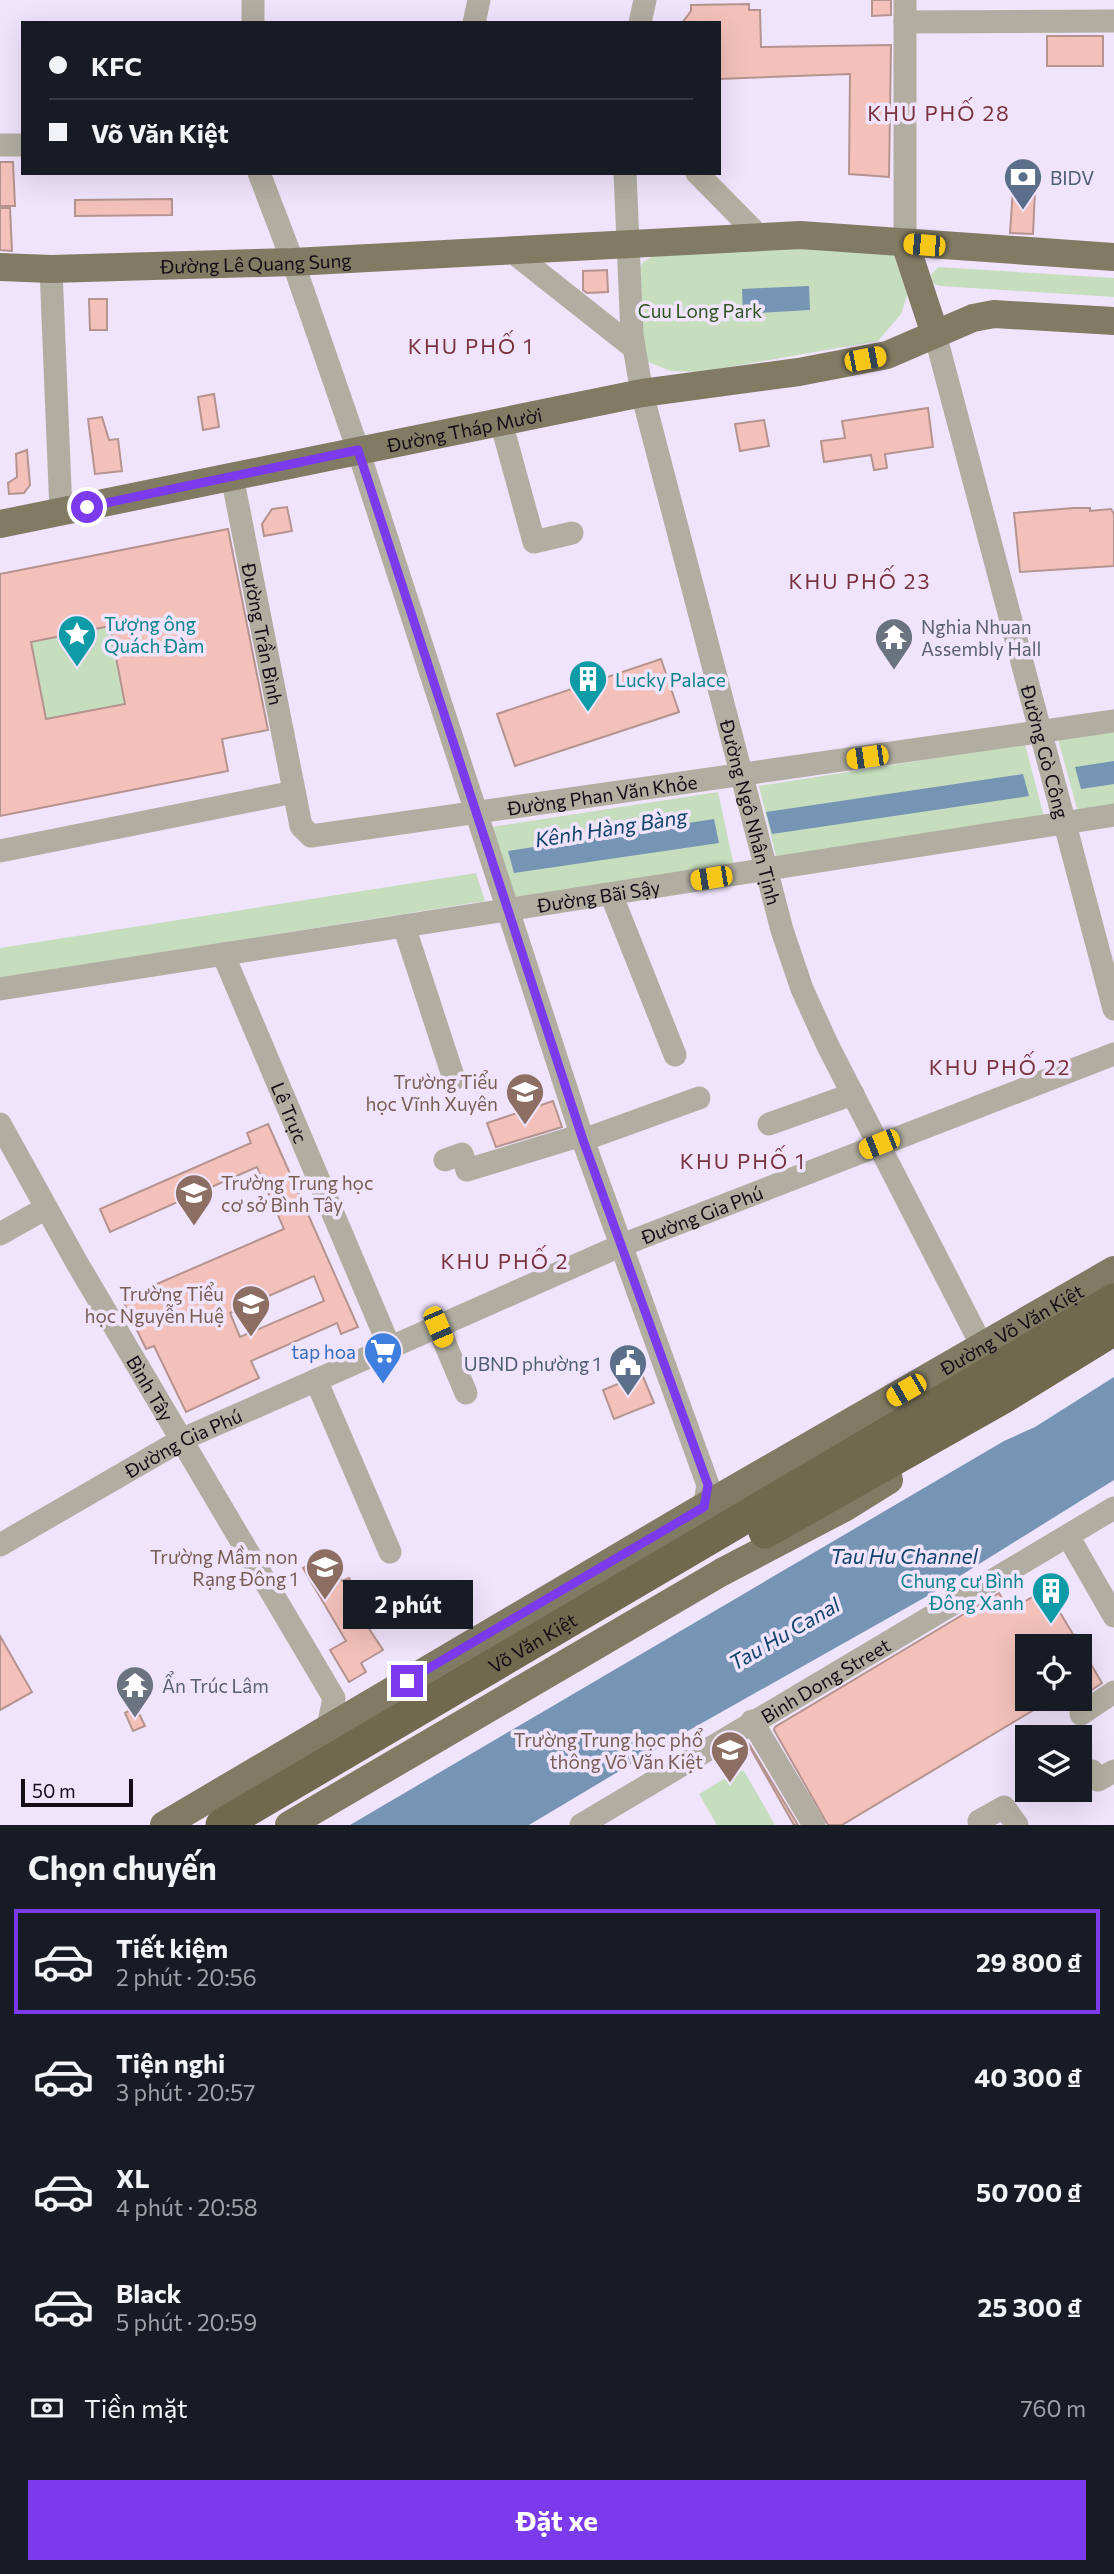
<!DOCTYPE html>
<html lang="vi">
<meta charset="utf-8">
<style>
body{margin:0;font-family:Commissioner,sans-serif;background:#20242c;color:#f1f3f6;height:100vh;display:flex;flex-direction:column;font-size:26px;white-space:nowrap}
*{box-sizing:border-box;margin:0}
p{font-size:23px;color:#9ea1a6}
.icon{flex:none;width:38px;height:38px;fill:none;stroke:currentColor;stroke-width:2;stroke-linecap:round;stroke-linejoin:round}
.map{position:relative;height:1825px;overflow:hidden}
.drawer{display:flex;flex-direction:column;background:#171b24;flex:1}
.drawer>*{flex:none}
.banner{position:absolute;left:21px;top:21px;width:700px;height:154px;border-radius:0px;box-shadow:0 7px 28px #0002;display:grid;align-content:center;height:154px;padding:0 28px;background:#171b24}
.controls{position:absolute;left:1015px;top:1634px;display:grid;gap:14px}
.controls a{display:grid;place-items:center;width:77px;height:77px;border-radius:0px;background:#171b24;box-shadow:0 7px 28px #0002;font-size:35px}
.scale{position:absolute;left:21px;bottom:18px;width:112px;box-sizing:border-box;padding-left:7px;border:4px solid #120d16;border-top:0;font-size:19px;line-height:24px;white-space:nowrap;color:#120d16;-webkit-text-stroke:5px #f0e4fc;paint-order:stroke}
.end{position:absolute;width:32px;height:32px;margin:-16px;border:9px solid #7c3aed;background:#fff;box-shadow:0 0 0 4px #fff}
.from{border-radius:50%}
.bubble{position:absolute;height:49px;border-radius:0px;background:#171b24;box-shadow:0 7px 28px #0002;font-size:23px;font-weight:700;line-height:49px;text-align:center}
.car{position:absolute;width:21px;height:42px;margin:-21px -10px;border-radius:9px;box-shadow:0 0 5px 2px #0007;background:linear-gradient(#f5c518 24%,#345 0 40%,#f5c518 0 76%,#345 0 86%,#f5c518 0)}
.banner b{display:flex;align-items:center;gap:24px;height:66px;font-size:26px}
.banner b+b{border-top:2px solid #363941}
.banner i{width:18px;height:18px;background:#f1f3f6}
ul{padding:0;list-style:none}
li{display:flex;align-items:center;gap:21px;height:105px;margin:0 14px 10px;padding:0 14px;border:4px solid transparent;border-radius:0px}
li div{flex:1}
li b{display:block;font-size:26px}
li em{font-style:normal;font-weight:700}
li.on{border-color:#7c3aed}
li>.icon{width:63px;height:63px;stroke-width:1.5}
h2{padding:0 28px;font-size:32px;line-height:84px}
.pay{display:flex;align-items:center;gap:18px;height:77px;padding:0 28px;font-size:26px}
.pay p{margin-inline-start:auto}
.primary-button{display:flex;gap:14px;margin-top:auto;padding:14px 28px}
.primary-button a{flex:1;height:80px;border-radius:0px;background:#7c3aed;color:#fff;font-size:28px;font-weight:700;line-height:80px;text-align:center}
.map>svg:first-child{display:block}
</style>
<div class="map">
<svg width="1114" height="1825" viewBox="0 0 1114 1825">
<rect width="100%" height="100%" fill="#f0e4fc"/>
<g fill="#c6ddbe">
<path d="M864,247l26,5 9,7 9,34 -7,21 -23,27 -177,31 -30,-1 -23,-9 -9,-19 -1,-71 4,-9 17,-11z"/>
<path d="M938,267l176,11v19l-174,-11 -8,-3 -1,-8z"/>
<path d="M110,626l15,78 -79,15 -15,-77z"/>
<path d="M1114,730v81l-35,5 -21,-77z"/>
<path d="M1025,744l20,77 -268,39 -18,-74z"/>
<path d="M718,792l16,74 -221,32 -21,-71z"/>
<path d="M476,873l9,28 -485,77v-30z"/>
<path d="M737,1771h7l31,54h-58l-18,-31z"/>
</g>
<g fill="#7695b4">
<path d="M809,286l1,24 -67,4 -1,-25z"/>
<path d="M1114,761v23l-33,5 -6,-22z"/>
<path d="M1023,774l6,22 -257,38 -6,-22z"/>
<path d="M714,819l5,24 -205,30 -6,-22z"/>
<path d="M1114,1377v103l-183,114 -268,151 -134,80h-179l654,-384 31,-14z"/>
</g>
<g fill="#f3c1ba" stroke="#b5938e" stroke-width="2" fill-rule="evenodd">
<path d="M872,0h19v15l-19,1z"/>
<path d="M749,4v6h11l1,37 130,-2 -2,132 -40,-3 1,-100 -131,5v-56h-37l9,-12v-6z"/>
<rect x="1047" y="36" width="56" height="30"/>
<path d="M0,162h13l2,44h-15z"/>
<path d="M1013,189l22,1 -2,44 -23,-1z"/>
<path d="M172,199v16l-97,1v-16z"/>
<path d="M0,208h10l2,43 -12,-1z"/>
<path d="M607,270l1,22 -21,1 -4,-3v-19z"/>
<path d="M89,299h18v31h-17z"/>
<path d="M214,394l5,33 -16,3 -5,-33z"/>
<path d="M928,408l5,39 -48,7 2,14 -13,2 -3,-15 -47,7 -3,-21 24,-3 -3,-17z"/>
<path d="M102,417l7,23 9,-1 4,32 -27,3 -7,-55z"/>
<path d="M764,420l5,26 -29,5 -5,-27z"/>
<path d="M27,450l3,35 -6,8 -15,1 -1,-11 9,-6 -1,-23z"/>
<path d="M287,507l5,24 -28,5 -2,-12 10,-15z"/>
<path d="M1073,508h17v3l21,-2 3,5v52l-94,6 -6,-59z"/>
<path d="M228,529l40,201 -46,9 6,32 -228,45v-242zM110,626l15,78 -79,15 -15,-77z"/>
<path d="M661,659l18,53 -164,54 -18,-52z"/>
<path d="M553,1101l9,26 -66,20 -9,-24z"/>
<path d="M268,1124l90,203 -17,7 -4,-11 -86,38 8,17 -73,34 -32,-66 -8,3 -24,-50 162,-70 -27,-62 -147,65 -10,-23 151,-66 -4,-10zM314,1276l10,25 -84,36 -10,-24z"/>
<path d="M642,1374l12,29 -40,16 -11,-29z"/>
<path d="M327,1555l15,26 7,-3 26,45 -7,4 15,23 -22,13 5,9 -17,10 -19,-32 16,-9 -43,-73z"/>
<path d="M1046,1589l56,94 -22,15v-51h-53v52h25l-210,126h-14l-54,-95 1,-3 224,-134 11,17z"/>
<path d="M0,1636l32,56 -32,18z"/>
<path d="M136,1707l9,19 -12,5 -8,-18z"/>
<path d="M748,1744h1l49,81h-4z"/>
</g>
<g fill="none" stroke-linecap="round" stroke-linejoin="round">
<g stroke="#b1aea1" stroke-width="23">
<path d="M905,0v243"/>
<path d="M905,22l209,-1"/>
<path d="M253,23v-23"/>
<path d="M474,23l5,-23"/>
<path d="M640,23l5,-23"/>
<path d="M0,145h23"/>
<path d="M259,173l34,89 65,188 225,690 125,345 -4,22"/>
<path id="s1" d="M625,173l7,162 10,58 140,537 20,59 26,57 154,300"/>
<path d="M697,173l63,64"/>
<path d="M510,250l124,98"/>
<path d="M51,269l10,243"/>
<path id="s2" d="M935,334l179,675"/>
<path d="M501,422l33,120 38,-9"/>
<path id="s3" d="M232,476l69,350 10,10 803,-115"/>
<path d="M0,851l294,-59"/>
<path d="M611,894l64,161"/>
<path d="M404,926l50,153"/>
<path id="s4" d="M223,954l167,394"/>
<path id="s5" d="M0,989l1114,-174"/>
<path id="s6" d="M0,1124l77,139 257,435 -6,29"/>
<path d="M769,1124l84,-30"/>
<path d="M583,1140l116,-42"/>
<path d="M445,1160l17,-6 5,16 115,-35"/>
<path d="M0,1234l46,-26"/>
<path d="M438,1327l28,66"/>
<path d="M316,1380l74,172"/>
<path d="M1068,1536l46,80"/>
<path id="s7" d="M0,1545l183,-106 439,-194 492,-191"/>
<path d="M1081,1714l33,-22"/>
<path d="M752,1721l62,104"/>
<path d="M1080,1771h12l6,9 16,-9"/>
<path d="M979,1821l25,-14 13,18"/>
<path id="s8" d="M581,1825l533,-317"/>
</g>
<g stroke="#827b64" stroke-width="28">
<path d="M905,243l30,91"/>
<path id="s9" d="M0,267l51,2 242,-7 507,-27 314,22"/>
<path id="s10" d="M0,524l642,-131 157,-21 88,-17 86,-37 21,-4 120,7"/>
<path id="s11" d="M164,1825l563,-332 387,-223"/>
<path d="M289,1825l433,-253 122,-64 45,-28"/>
</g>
<g stroke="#71694e" stroke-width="33">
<path d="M765,1532l237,-134 112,-69"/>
<path id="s12" d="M222,1825l892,-525"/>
</g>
</g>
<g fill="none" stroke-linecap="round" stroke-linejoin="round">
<path stroke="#7c3aed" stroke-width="9" d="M87,507l271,-57 225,690 125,345 -4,22 -297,174"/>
</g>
<defs>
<g id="bank-pin" transform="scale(2.0125)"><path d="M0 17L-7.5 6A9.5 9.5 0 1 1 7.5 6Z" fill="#5c6f8a" stroke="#f0e4fc"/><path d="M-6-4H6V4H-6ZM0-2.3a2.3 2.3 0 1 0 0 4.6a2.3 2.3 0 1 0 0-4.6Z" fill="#fff"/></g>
<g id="sight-pin" transform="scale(2.0125)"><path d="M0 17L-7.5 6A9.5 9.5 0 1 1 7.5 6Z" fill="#0f9aa8" stroke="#f0e4fc"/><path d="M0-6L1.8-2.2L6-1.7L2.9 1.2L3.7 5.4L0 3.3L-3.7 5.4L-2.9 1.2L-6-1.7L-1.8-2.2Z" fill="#fff"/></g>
<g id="temple-pin" transform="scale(2.0125)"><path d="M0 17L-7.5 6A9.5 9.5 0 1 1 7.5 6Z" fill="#6b7280" stroke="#f0e4fc"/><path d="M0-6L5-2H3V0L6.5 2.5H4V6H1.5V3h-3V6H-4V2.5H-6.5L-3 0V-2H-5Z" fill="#fff"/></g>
<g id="building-pin" transform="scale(2.0125)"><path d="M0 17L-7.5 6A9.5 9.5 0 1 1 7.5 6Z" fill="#0f9aa8" stroke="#f0e4fc"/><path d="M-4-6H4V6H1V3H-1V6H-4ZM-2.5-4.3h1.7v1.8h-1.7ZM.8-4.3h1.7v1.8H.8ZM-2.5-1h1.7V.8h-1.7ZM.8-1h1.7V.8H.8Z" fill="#fff"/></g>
<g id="school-pin" transform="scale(2.0125)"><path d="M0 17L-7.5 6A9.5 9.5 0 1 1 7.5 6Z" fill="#8d6e63" stroke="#f0e4fc"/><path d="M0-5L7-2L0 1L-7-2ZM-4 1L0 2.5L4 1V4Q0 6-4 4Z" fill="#fff"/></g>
<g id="supermarket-pin" transform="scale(2.0125)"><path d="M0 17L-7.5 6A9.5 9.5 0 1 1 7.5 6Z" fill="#3f7fe0" stroke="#f0e4fc"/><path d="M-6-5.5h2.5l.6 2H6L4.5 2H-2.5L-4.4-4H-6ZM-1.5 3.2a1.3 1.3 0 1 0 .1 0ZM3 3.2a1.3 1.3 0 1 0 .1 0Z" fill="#fff"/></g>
<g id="civic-pin" transform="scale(2.0125)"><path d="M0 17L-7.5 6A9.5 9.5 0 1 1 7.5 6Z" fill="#5c6f8a" stroke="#f0e4fc"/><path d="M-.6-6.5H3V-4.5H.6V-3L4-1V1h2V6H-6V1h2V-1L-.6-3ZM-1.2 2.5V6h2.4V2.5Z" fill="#fff"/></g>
</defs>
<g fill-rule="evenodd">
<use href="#bank-pin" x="1023" y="177"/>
<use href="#sight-pin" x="77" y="634"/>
<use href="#temple-pin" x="894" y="637"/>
<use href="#building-pin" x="588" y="679"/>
<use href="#school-pin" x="525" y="1092"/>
<use href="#school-pin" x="194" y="1193"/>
<use href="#school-pin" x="251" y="1304"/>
<use href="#supermarket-pin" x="383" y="1351"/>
<use href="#civic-pin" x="628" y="1363"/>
<use href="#school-pin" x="325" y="1567"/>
<use href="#building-pin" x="1051" y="1591"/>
<use href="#temple-pin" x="135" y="1685"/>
<use href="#school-pin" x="730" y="1750"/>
</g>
<g text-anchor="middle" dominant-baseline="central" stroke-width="7" stroke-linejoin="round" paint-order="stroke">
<g font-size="19" fill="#4e5e75" stroke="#f0e4fc" text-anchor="start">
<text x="1050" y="177">BIDV</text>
<text x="601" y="1363" text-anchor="end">UBND phường 1</text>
</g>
<g font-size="19" fill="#120d16" stroke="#f0e4fc">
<text stroke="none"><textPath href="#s9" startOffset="256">Đường Lê Quang Sung</textPath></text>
<text stroke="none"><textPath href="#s10" startOffset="474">Đường Tháp Mười</textPath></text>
<text stroke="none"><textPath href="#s3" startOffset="161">Đường Trần Bình</textPath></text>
<text stroke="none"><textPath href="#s2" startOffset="432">Đường Gò Công</textPath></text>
<text stroke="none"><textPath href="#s3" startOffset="665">Đường Phan Văn Khỏe</textPath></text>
<text stroke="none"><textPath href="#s1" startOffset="654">Đường Ngô Nhân Tịnh</textPath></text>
<text stroke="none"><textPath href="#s5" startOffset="606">Đường Bãi Sậy</textPath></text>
<text stroke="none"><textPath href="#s4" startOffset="172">Lê Trực</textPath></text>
<text stroke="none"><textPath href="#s7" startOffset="777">Đường Gia Phú</textPath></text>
<text stroke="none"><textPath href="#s11" startOffset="982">Đường Võ Văn Kiệt</textPath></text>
<text stroke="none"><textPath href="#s6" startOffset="304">Bình Tây</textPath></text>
<text stroke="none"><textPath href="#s7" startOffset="210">Đường Gia Phú</textPath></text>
<text stroke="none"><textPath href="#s12" startOffset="360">Võ Văn Kiệt</textPath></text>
<text stroke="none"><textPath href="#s8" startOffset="284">Binh Dong Street</textPath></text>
</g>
<g font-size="19" fill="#305422" stroke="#f0e4fc">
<text x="700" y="310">Cuu Long Park</text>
</g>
<g font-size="19" fill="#0d838f" stroke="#f0e4fc" text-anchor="start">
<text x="104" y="623">Tượng ông<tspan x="104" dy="22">Quách Đàm</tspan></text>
<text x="615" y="679">Lucky Palace</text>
<text x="1024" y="1580" text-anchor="end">Chung cư Bình<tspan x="1024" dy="22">Đông Xanh</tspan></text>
</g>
<g font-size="19" fill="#5b616d" stroke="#f0e4fc" text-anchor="start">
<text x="921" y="626">Nghia Nhuan<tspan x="921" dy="22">Assembly Hall</tspan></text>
<text x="162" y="1685">Ẩn Trúc Lâm</text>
</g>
<g font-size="19" fill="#785e54" stroke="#f0e4fc" text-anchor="end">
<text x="498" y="1081">Trường Tiểu<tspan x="498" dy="22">học Vĩnh Xuyên</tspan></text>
<text x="221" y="1182" text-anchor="start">Trường Trung học<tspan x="221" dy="22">cơ sở Bình Tây</tspan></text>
<text x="224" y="1293">Trường Tiểu<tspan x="224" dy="22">học Nguyễn Huệ</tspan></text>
<text x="298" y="1556">Trường Mầm non<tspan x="298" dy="22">Rạng Đông 1</tspan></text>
<text x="703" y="1739">Trường Trung học phổ<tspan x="703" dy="22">thông Võ Văn Kiệt</tspan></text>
</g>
<g font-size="19" fill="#366cbe" stroke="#f0e4fc" text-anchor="end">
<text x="356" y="1351">tap hoa</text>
</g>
<g font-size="21" letter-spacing="2" fill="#7a333e" stroke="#f0e4fc">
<text x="939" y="112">KHU PHỐ 28</text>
<text x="471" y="345">KHU PHỐ 1</text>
<text x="860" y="580">KHU PHỐ 23</text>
<text x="1000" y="1066">KHU PHỐ 22</text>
<text x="743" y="1160">KHU PHỐ 1</text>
<text x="505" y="1260">KHU PHỐ 2</text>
</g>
<g font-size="21" font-style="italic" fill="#11436d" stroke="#f0e4fc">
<text transform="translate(611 827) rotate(-9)">Kênh Hàng Bàng</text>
<text x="904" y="1555">Tau Hu Channel</text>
<text transform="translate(784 1633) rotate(-30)">Tau Hu Canal</text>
</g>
</g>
</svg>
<div class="controls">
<a><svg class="icon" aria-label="locate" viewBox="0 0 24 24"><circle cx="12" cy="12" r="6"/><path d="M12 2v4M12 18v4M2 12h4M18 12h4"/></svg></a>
<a><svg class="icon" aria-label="layers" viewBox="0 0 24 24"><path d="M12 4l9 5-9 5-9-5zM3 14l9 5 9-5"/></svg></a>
</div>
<div class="scale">50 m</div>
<i class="end from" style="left:87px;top:507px"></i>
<i class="end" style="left:407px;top:1681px"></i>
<div class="bubble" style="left:343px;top:1580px;width:130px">2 phút</div>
<i class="car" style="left:924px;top:245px;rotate:275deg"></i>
<i class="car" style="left:865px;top:359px;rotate:79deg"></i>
<i class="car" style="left:867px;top:757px;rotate:262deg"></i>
<i class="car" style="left:711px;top:878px;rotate:261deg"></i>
<i class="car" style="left:879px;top:1144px;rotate:248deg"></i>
<i class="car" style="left:438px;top:1327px;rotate:157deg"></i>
<i class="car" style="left:906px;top:1390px;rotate:240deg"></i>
<div class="banner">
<b><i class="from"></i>KFC</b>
<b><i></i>Võ Văn Kiệt</b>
</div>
</div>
<section class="drawer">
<h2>Chọn chuyến</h2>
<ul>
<li class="on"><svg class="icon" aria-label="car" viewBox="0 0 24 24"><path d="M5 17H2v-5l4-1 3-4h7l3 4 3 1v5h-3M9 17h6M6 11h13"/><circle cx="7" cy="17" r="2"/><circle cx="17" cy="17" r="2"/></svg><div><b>Tiết kiệm</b><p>2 phút · 20:56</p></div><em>29 800 ₫</em></li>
<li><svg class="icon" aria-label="car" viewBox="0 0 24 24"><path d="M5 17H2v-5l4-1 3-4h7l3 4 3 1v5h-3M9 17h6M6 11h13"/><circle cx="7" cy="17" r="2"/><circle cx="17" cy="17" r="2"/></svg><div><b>Tiện nghi</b><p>3 phút · 20:57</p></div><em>40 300 ₫</em></li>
<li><svg class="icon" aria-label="car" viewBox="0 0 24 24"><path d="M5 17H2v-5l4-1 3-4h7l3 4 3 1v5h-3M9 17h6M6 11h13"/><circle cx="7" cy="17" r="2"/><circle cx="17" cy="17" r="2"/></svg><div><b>XL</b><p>4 phút · 20:58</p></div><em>50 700 ₫</em></li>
<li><svg class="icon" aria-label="car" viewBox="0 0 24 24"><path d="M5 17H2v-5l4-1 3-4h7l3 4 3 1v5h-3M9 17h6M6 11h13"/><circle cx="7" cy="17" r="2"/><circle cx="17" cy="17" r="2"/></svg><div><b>Black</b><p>5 phút · 20:59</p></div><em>25 300 ₫</em></li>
</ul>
<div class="pay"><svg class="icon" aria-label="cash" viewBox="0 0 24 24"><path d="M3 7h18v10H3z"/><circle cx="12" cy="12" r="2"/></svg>Tiền mặt<p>760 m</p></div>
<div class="primary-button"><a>Đặt xe</a></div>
</section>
